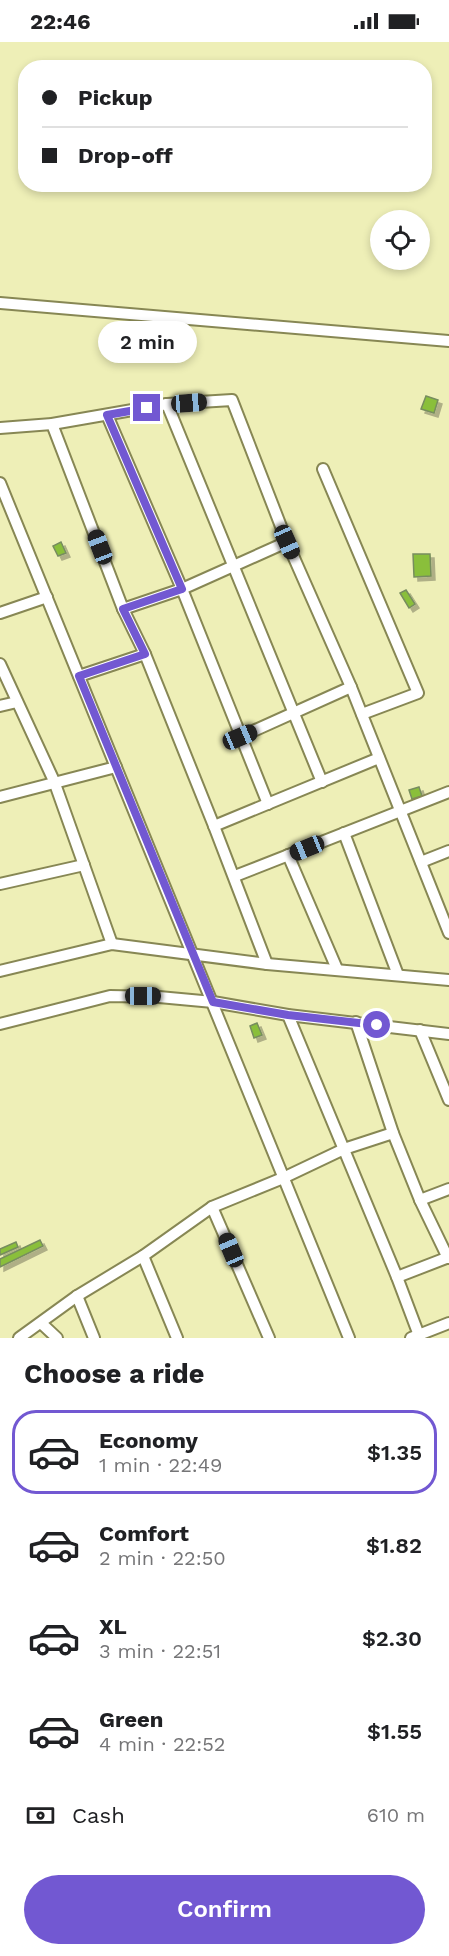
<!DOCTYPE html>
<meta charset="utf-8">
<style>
body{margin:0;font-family:"Work Sans",sans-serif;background:#f6f6f6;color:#202124;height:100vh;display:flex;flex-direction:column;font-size:22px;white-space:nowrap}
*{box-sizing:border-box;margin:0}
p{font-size:20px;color:#757577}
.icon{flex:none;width:33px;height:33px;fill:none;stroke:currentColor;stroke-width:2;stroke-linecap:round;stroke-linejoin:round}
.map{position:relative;height:1296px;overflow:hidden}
.sheet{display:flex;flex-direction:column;background:#fff;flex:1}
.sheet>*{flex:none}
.hud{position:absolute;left:18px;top:18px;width:414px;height:132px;border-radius:24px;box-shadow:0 3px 9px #0003;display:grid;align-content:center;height:132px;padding:0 24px;background:#fff}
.buttons{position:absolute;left:370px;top:168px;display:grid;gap:12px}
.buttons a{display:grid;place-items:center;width:60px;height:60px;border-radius:50%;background:#fff;box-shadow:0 3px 9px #0003;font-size:30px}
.end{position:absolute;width:27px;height:27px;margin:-14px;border:8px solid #7258d2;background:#fff;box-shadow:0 0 0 3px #fff}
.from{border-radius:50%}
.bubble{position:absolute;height:42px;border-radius:21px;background:#fff;box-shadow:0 3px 9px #0003;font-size:20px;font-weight:600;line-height:42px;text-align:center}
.car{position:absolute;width:18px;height:36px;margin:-18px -9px;border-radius:8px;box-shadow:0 0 4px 2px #0007;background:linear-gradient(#222 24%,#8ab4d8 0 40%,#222 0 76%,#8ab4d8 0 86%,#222 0)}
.hud b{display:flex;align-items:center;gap:21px;height:57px;font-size:22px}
.hud b+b{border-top:2px solid #e0e0e0}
.hud i{width:15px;height:15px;background:#202124}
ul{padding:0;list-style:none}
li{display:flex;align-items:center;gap:18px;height:84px;margin:0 12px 9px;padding:0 12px;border:3px solid transparent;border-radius:24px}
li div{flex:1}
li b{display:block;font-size:22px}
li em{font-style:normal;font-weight:600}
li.current{border-color:#7258d2}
li>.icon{width:54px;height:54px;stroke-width:1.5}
h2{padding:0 24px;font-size:27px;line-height:72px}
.pay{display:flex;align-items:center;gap:15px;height:66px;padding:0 24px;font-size:22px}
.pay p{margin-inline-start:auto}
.button{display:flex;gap:12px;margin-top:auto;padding:12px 24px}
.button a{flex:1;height:69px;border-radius:36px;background:#7258d2;color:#fff;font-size:24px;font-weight:600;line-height:69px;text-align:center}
.status{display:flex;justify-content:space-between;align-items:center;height:42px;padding:0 30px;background:#fff;direction:ltr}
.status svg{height:16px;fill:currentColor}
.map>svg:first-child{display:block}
</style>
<div class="status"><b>22:46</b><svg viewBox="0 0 49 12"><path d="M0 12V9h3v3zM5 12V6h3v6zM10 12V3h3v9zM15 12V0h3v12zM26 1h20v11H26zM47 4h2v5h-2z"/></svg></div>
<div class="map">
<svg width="449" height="1296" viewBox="0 0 449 1296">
<defs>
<filter id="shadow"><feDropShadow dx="4" dy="4" stdDeviation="0" flood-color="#0004"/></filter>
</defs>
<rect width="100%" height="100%" fill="#eeefb7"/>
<g fill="#8abf3b" stroke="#778d5e" stroke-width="1.5" filter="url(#shadow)">
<path d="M426,354l12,4 -4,13 -13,-4z"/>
<path d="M61,500l5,11 -8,3 -5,-10z"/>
<path d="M413,512h17l1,22 -17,1z"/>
<path d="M406,548l9,14 -6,4 -9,-15z"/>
<path d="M419,745l3,9 -10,3 -3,-9z"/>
<path d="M257,981l5,12 -8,3 -4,-12z"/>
<path d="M40,1198l3,6 -43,21v-8z"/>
<path d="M16,1200l2,5 -18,8v-6z"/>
</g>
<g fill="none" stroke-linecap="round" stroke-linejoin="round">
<g stroke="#878754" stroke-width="14">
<g id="street">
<path d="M0,261l449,38"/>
<path d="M167,362l155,378"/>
<path d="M107,373l75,174 86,215"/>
<path d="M52,382l71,185 22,45 69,172 53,138"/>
<path d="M0,386l52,-4 115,-20 65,-4 55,142 64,145 98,246"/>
<path d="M323,427l95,224 -56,21"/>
<path d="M0,441l349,855"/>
<path d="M123,567l59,-20 105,-47"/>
<path d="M0,571l47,-16"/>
<path d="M0,622l54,117 58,163"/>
<path d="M79,634l66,-22"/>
<path d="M0,664l17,-4"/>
<path d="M240,695l111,-50"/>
<path d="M0,755l116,-30"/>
<path d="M214,784l165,-68"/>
<path d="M344,791l54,142"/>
<path d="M288,813l49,114"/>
<path d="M421,820l28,-11"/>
<path d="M235,834l214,-84"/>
<path d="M0,842l84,-19"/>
<path d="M0,929l112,-27 155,20 182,16"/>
<path d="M288,973l109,262 23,61"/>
<path d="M356,980l37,111 27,67 28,58"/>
<path d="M0,982l110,-28 49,1 54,5 75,13 161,19"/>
<path d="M420,988l29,70"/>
<path d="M420,1158l29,-11"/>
<path d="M212,1165l57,131"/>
<path d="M143,1214l34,82"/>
<path d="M397,1235l52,-20"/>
<path d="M77,1254l17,42"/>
<path d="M41,1281l16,15"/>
<path d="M19,1296l58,-42 66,-40 69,-49 71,-29 61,-29 49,-16"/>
<path d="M411,1296l38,-15"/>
</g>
</g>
<use href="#street" stroke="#fff" stroke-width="10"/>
</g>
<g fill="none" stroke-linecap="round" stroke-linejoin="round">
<path stroke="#7258d2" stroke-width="8" d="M147,366l-40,7 75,174 -59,20 22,45 -66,22 134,326 75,13 89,10"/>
</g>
</svg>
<div class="buttons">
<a><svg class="icon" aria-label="locate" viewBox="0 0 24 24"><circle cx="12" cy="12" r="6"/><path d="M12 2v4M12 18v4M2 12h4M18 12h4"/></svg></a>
</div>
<i class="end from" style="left:377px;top:983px"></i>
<i class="end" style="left:147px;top:366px"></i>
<div class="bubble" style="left:98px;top:279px;width:99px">2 min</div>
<i class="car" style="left:189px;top:361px;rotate:86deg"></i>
<i class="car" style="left:287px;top:500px;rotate:156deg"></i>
<i class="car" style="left:100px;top:505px;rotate:339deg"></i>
<i class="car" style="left:240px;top:695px;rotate:67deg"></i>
<i class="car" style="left:307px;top:806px;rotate:248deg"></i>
<i class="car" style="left:143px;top:954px;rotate:90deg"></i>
<i class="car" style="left:231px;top:1208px;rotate:337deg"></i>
<div class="hud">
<b><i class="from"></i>Pickup</b>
<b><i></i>Drop-off</b>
</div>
</div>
<section class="sheet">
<h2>Choose a ride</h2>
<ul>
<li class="current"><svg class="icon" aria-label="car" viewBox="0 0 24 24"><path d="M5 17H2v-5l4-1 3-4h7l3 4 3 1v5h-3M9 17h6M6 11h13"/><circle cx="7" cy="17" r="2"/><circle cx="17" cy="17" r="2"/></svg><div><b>Economy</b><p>1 min · 22:49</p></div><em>$1.35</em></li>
<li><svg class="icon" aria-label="car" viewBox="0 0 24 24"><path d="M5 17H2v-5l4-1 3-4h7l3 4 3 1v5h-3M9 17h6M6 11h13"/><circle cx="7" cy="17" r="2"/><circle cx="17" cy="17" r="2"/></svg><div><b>Comfort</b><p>2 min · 22:50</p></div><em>$1.82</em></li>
<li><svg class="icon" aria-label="car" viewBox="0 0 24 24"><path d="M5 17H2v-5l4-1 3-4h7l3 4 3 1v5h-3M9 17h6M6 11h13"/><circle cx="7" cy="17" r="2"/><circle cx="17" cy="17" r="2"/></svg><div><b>XL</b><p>3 min · 22:51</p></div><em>$2.30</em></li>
<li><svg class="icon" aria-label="car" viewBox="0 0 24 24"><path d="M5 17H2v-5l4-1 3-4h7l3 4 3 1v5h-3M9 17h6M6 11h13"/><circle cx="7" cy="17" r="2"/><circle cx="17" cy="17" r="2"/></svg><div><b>Green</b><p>4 min · 22:52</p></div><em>$1.55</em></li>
</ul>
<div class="pay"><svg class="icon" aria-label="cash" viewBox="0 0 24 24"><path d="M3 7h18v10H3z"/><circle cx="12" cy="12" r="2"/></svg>Cash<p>610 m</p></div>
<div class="button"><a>Confirm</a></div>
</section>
